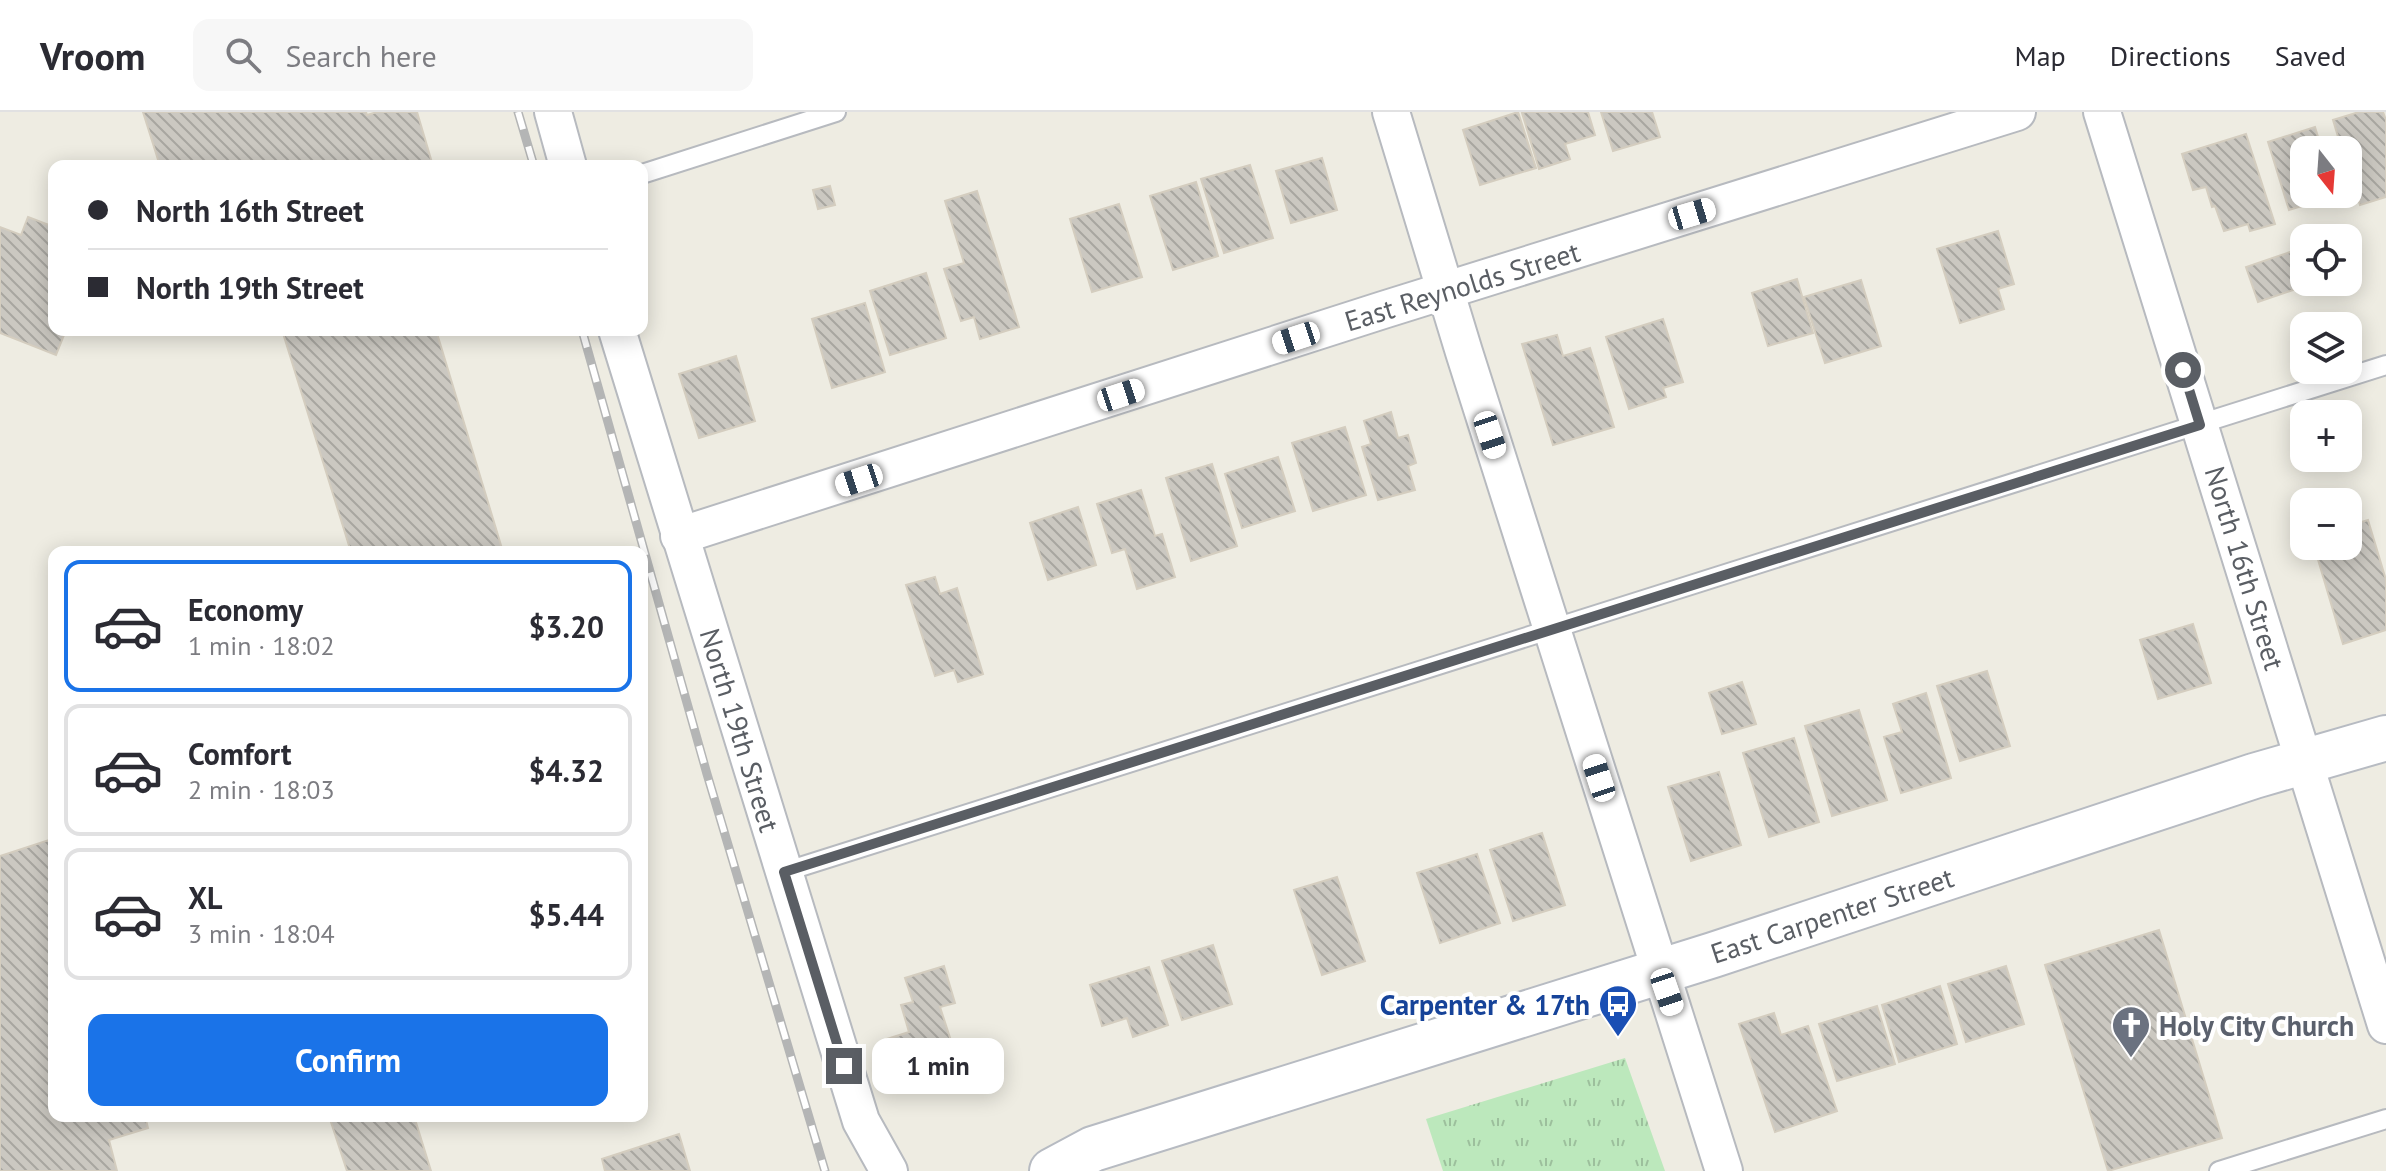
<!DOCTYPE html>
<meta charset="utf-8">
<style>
body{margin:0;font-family:"PT Sans",sans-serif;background:#f7f7f7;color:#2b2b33;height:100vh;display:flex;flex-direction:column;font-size:30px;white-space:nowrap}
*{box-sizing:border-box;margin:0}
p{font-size:26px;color:#7c7c81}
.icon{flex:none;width:44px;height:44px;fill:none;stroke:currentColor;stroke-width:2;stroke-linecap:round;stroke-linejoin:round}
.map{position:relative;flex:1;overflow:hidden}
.side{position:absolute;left:48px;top:434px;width:600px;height:576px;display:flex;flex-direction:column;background:#fff;border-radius:16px;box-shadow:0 4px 20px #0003}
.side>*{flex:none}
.top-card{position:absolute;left:48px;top:48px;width:600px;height:176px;border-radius:16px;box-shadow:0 4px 20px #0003;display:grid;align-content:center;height:176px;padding:0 40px;background:#fff}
.needle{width:52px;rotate:163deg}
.tools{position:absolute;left:2290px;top:24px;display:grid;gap:16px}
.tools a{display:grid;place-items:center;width:72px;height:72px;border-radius:16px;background:#fff;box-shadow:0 4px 20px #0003;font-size:40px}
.end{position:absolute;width:36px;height:36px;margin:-18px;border:10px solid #5a5e64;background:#fff;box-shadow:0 0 0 4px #fff}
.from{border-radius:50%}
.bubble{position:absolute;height:56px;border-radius:16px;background:#fff;box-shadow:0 4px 20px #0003;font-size:26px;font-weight:800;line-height:56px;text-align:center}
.car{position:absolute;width:24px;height:48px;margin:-24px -12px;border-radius:10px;box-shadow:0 0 6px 2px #0007;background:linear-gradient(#fff 24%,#345 0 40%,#fff 0 76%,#345 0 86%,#fff 0)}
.top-card b{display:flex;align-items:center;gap:28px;height:76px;font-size:30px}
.top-card b+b{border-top:2px solid #e1e1e2}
.top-card i{width:20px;height:20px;background:#2b2b33}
ul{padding:14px 0 0;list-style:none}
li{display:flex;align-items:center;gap:24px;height:132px;margin:0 16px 12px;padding:0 24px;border:4px solid #e1e1e2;border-radius:16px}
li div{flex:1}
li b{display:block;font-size:30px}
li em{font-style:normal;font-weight:800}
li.on{border-color:#1a73e8}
li>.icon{width:72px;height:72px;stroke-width:1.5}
.action{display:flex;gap:16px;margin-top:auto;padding:16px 40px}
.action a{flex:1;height:92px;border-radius:16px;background:#1a73e8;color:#fff;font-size:32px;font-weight:800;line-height:92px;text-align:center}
header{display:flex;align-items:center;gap:48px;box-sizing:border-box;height:112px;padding:0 40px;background:#fff;border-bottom:2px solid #e1e1e2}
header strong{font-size:38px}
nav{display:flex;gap:44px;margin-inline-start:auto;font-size:28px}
.search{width:560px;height:72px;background:#f7f7f7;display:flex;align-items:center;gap:20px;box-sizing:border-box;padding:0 28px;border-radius:16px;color:#7c7c81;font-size:30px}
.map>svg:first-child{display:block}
</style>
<header>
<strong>Vroom</strong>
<div class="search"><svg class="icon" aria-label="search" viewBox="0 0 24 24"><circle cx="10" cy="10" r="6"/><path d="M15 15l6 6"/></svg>Search here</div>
<nav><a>Map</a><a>Directions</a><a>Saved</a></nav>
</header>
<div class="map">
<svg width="2386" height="1059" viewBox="0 0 2386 1059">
<defs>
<pattern id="grass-tufts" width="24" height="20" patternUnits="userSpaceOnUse" patternTransform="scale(2)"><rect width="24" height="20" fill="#bce8bc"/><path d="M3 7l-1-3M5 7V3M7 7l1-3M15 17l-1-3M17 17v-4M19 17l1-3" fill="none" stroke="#9cbf9c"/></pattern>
<pattern id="building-back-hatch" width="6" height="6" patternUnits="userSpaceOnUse" patternTransform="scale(2)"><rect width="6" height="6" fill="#cbc8c1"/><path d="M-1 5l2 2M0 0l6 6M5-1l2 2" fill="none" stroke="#a8a6a0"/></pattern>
</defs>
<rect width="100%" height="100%" fill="#eeece2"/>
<path fill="url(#grass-tufts)" d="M1625,946l40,113h-222l-17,-52z"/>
<g fill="url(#building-back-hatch)" stroke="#d4cdbf" stroke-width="2">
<path d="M143,0h223l1,3 10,-3h40l16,54h-273z"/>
<path d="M1518,0l18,56 -56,17 -17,-55z"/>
<path d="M1526,0h62l7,23 -30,9 5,15 -31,10 -17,-56z"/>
<path d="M1601,0h51l8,25 -47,14z"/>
<path d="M2359,0h24l3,8v77l-26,8 -12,-38v-17h-6l-9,-30z"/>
<path d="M2315,15l7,23h-18v44l33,1 -48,15 -21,-68z"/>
<path d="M2246,22l29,90 -25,7 -2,-7 -24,7 -9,-25 -3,1 -6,-20 -13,3 -11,-36z"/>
<path d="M1322,46l15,52 -46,13 -15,-52z"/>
<path d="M1250,53l23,73 -49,15 -23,-74z"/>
<path d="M1196,70l22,74 -45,14 -23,-74z"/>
<path d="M830,74l5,19 -17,4 -5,-19z"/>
<path d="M977,79l42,136 -39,12 -6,-22 -13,4 -17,-52 20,-6 -19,-62z"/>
<path d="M1119,92l23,73 -50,15 -22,-73z"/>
<path d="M28,105l26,10v10l-4,11 4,1v81h12l-10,25 -56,-22v-106l21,8z"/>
<path d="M1998,119l16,53 -16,5 6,20 -44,14 -23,-74z"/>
<path d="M2296,138l8,24v8l4,3 -50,17 -12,-35z"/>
<path d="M926,161l20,65 -56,17 -20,-64z"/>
<path d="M1797,167l16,54 -45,13 -16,-53z"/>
<path d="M1861,168l20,66 -56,17 -21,-66z"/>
<path d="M865,191l20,69 -53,16 -20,-69z"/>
<path d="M1663,207l20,63 -20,6 3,9 -37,12 -23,-72z"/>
<path d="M282,218h154l67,222h-152z"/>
<path d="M1557,223l6,21 27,-8 24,79 -61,18 -31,-101z"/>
<path d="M736,244l19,65 -56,17 -20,-64z"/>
<path d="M1391,300l7,26 10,-3 8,28 -8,3 7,24 -37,10 -16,-53 9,-3 -7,-23z"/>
<path d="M1345,315l21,68 -53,16 -21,-68z"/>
<path d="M1278,345l17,54 -53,17 -17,-54z"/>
<path d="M1212,352l25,82 -46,15 -25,-83z"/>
<path d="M1141,378l14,46 7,-2 13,43 -38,12 -12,-40 -13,4 -15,-49z"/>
<path d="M1078,395l18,58 -48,15 -18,-57z"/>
<path d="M2368,408l18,60v50l-43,14 -29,-98h34v-20z"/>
<path d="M935,465l5,17 17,-6 26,86 -25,8 -4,-12 -19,6 -29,-91z"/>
<path d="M2193,512l18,59 -53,16 -18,-59z"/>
<path d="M1987,559l23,75 -50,15 -23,-75z"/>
<path d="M1742,570l14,42 -34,10 -13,-41z"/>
<path d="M1926,581l25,85 -50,15 -17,-56 18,-5 -9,-28z"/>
<path d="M1859,598l28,90 -55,16 -27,-90z"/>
<path d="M1794,626l25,84 -50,15 -26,-84z"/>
<path d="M1719,660l22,73 -50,16 -23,-74z"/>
<path d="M1542,721l23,72 -52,16 -23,-71z"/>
<path d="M49,728l5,19v257h91l3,12 -39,12 8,31h-117v-315z"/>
<path d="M1477,742l23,69 -60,20 -23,-70z"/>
<path d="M1337,765l28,84 -43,14 -28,-85z"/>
<path d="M2159,818l63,208 -114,33 -63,-206z"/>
<path d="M1213,833l19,59 -50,16 -20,-59z"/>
<path d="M944,854l11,37 -15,4 15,46 -58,18 -10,-32 22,-7 -8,-27 12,-3 -8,-24z"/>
<path d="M2006,854l18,58 -58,18 -18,-58z"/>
<path d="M1149,855l19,58 -35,12 -6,-19 -25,8 -12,-41z"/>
<path d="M1940,874l17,58 -58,18 -17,-57z"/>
<path d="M1877,894l18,58 -58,17 -18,-57z"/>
<path d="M1774,901l7,22 27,-9 29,85 -62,21 -36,-108z"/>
<path d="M329,1004h85l17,55h-84z"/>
<path d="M679,1022l11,37h-85l-3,-12z"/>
</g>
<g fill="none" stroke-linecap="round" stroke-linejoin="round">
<g stroke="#b7babf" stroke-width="22">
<g id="lane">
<path d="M642,62l194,-62"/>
<path d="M784,760l1602,-507"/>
<path d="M2219,1059l167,-52"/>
</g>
</g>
<g stroke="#b7babf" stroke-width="40">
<g id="street">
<path d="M553,0l15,54"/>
<path d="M1391,0l73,240 260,819"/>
<path d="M2102,0l284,913"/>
<path d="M617,218l244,791 28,50"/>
<path d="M679,424l704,-226 634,-198"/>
</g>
</g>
<g stroke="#b7bbc2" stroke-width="48">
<path id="secondary" d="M1052,1059l41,-22 620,-194 541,-179 132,-38"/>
</g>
<use href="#lane" stroke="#fff" stroke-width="18"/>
<use href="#street" stroke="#fff" stroke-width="36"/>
<use href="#secondary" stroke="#fff" stroke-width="44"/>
<g stroke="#b4b5b5" stroke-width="9">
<g id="rail">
<path d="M518,0l16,54"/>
<path d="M582,218l125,444 118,397"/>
</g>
</g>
<use href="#rail" stroke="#fff" stroke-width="6" stroke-dasharray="18" stroke-linecap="butt"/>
</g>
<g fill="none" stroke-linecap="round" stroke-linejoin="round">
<path stroke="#5a5e64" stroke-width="10" d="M844,954l-60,-194 1416,-447 -17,-55"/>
</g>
<defs>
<g id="bus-pin" transform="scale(2)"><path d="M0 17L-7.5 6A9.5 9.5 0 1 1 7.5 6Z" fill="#1a4fb4" stroke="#fff"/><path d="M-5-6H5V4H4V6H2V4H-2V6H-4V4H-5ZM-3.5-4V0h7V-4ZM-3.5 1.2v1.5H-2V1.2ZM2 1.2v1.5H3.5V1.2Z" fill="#fff"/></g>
<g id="church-pin" transform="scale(2)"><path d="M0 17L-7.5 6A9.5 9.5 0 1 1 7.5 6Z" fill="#6b7280" stroke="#fff"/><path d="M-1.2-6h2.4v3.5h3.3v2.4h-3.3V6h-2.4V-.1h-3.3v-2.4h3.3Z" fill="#fff"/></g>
</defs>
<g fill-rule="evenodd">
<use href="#bus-pin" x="1618" y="892"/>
<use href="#church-pin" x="2131" y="913"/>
</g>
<g text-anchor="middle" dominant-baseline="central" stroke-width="8" stroke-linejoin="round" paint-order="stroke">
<g font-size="28" fill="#5a5e64" stroke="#fff">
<text transform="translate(1462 174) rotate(-17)">East Reynolds Street</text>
<text transform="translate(2245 456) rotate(73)">North 16th Street</text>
<text transform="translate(740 618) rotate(73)">North 19th Street</text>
<text transform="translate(1832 803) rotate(-18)">East Carpenter Street</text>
</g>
<g font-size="28" font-weight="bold" fill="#164399" stroke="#fff" text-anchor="end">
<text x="1590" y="892">Carpenter &amp; 17th</text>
</g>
<g font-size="28" font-weight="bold" fill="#5b616d" stroke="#fff" text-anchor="start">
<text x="2159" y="913">Holy City Church</text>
</g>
</g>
</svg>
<div class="tools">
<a><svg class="needle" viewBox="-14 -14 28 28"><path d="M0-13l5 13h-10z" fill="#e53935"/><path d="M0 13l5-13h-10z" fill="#7c7c81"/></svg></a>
<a><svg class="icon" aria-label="locate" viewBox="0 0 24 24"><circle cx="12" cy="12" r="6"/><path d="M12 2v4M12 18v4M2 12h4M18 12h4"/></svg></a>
<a><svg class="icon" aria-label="layers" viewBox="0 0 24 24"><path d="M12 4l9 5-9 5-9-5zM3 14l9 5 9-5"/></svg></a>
<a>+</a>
<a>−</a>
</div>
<i class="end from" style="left:2183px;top:258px"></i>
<i class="end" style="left:844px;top:954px"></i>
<div class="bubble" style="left:872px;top:926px;width:132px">1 min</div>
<i class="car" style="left:1692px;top:102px;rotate:73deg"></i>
<i class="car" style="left:1296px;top:226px;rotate:252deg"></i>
<i class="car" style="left:1121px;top:283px;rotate:72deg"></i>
<i class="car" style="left:1490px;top:323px;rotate:162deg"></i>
<i class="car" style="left:859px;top:368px;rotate:252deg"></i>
<i class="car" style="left:1599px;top:666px;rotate:342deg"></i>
<i class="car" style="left:1667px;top:880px;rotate:161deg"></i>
<div class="top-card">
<b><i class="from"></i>North 16th Street</b>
<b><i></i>North 19th Street</b>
</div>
<section class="side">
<ul>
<li class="on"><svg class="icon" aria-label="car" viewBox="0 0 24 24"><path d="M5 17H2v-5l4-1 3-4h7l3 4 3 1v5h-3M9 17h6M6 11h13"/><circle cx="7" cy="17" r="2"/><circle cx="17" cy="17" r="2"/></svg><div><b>Economy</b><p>1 min · 18:02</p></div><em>$3.20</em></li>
<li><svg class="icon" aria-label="car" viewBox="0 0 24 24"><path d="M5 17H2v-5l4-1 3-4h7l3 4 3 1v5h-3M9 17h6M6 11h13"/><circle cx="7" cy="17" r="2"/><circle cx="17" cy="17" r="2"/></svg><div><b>Comfort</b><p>2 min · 18:03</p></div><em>$4.32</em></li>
<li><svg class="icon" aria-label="car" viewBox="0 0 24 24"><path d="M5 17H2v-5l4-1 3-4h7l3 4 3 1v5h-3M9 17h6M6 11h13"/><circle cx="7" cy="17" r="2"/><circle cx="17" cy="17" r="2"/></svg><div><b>XL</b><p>3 min · 18:04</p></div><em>$5.44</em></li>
</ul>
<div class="action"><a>Confirm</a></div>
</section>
</div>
